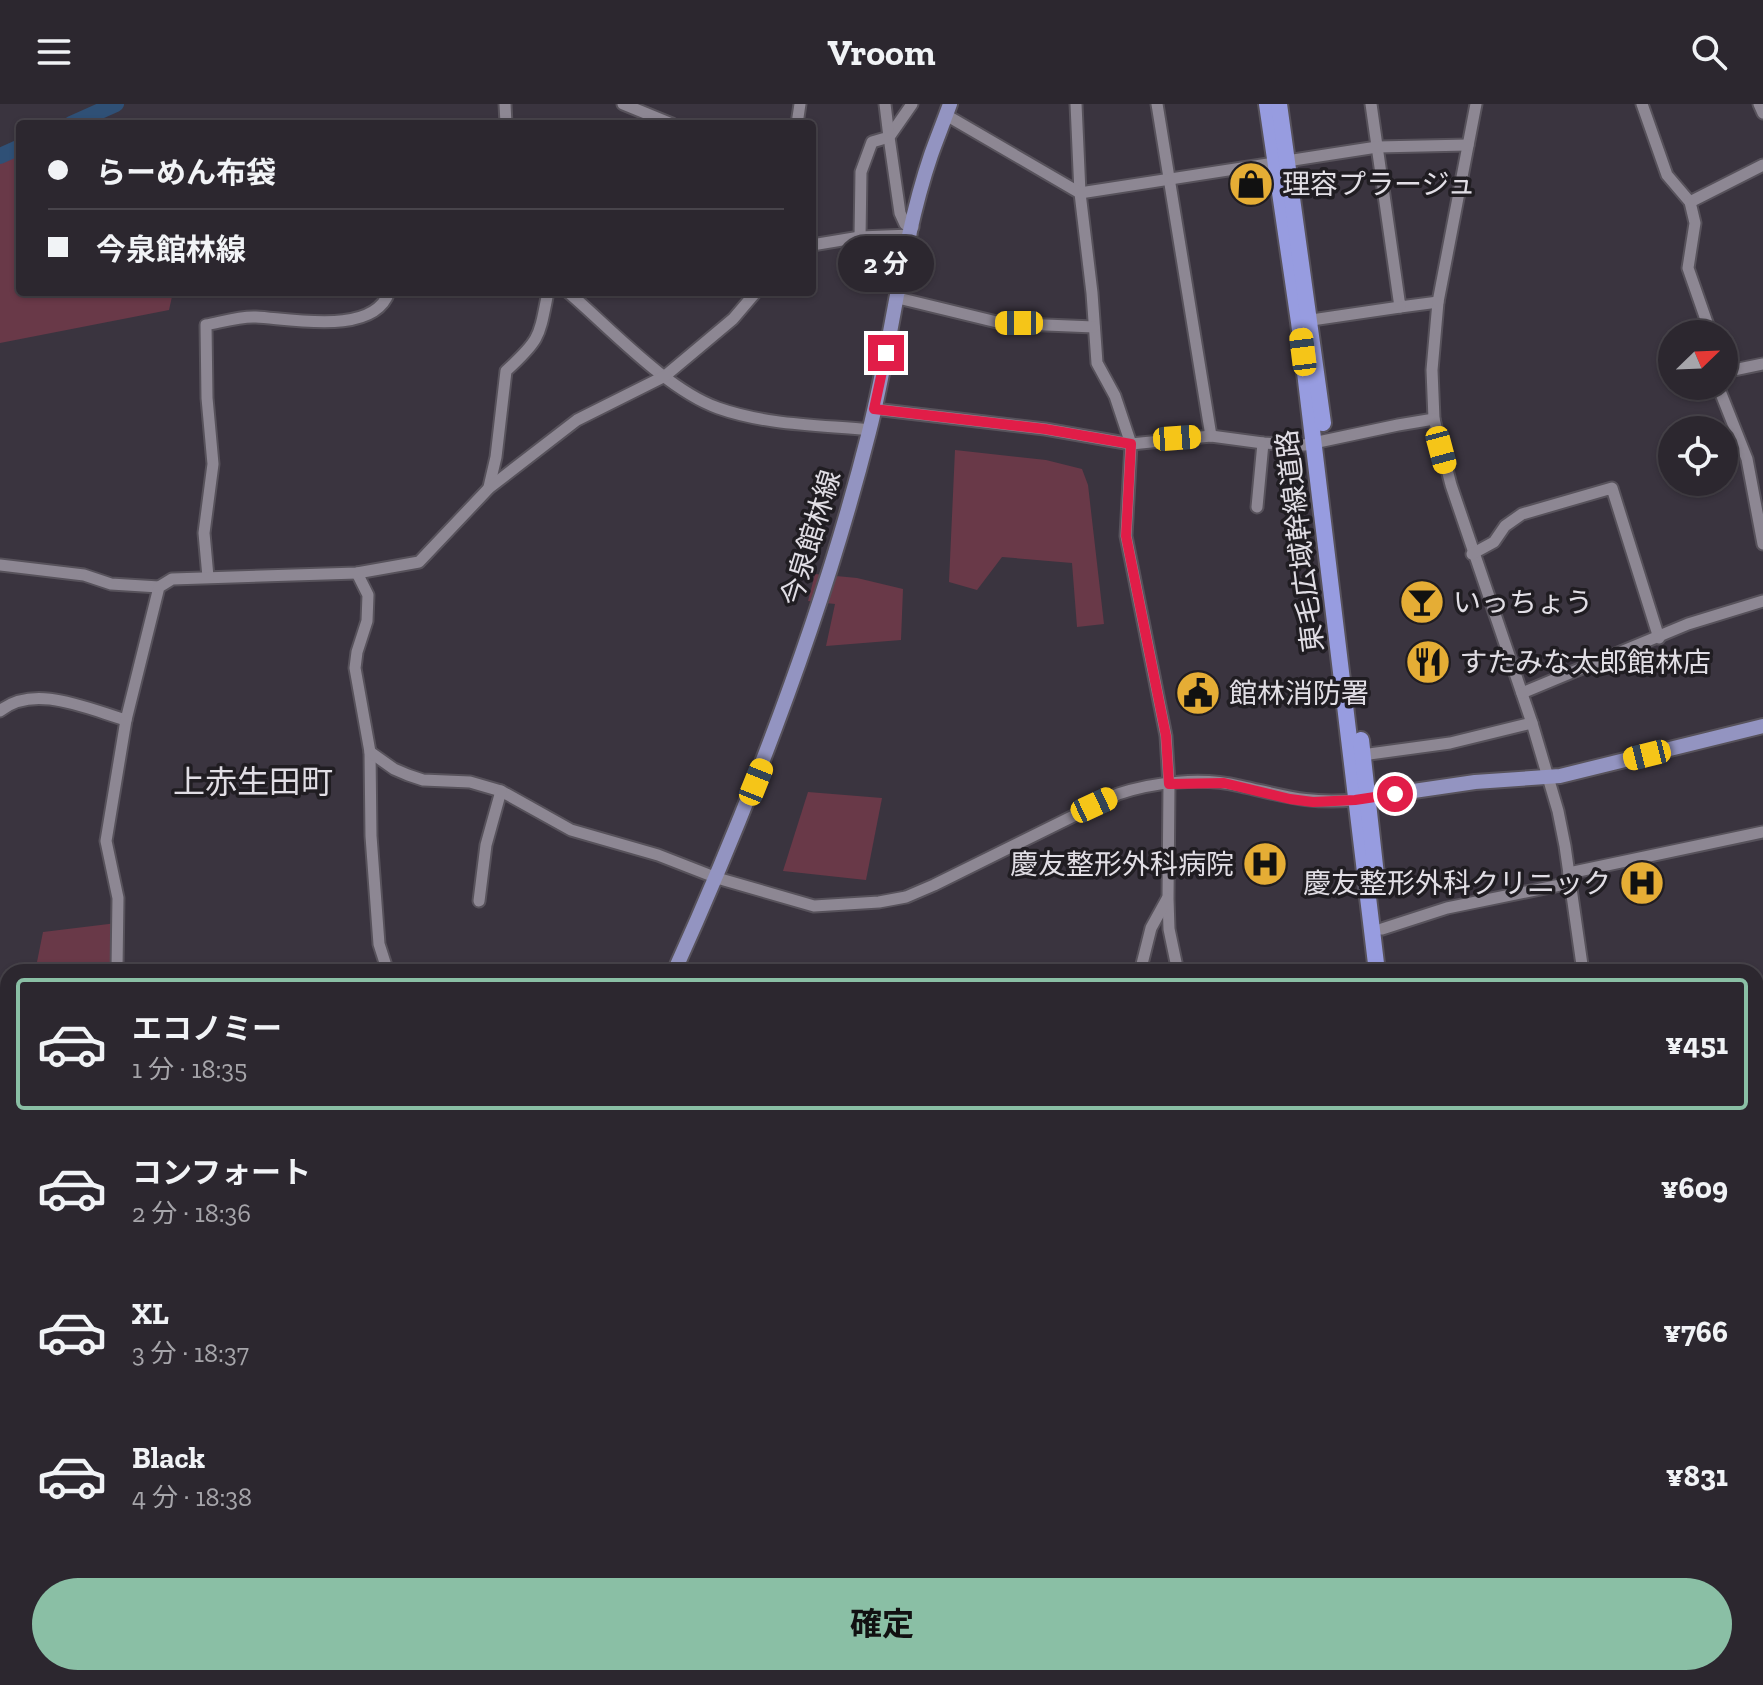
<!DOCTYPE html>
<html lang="ja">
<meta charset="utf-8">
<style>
body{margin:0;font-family:"Zilla Slab","Noto Sans JP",serif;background:#342f37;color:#f1f3f6;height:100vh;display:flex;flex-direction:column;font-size:30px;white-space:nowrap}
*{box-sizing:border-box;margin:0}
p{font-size:26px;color:#a6a5aa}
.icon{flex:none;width:44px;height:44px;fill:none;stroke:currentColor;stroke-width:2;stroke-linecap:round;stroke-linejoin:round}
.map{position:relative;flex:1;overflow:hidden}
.drawer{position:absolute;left:0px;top:860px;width:1764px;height:722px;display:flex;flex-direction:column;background:#2c272f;border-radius:24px 24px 0 0;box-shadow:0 2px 6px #0004,0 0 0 2px #48444b}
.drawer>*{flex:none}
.banner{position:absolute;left:16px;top:16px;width:800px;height:176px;border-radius:8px;box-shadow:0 2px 6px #0004,0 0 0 2px #48444b;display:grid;align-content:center;height:176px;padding:0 32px;background:#2c272f}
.needle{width:52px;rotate:67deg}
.tools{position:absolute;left:1658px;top:216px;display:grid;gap:16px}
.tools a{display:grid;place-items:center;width:80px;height:80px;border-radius:50%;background:#2c272f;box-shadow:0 2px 6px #0004,0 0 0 2px #48444b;font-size:40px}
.end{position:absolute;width:36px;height:36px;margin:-18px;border:10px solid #e11d48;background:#fff;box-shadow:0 0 0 4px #fff}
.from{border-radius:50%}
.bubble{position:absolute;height:56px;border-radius:28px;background:#2c272f;box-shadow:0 2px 6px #0004,0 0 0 2px #48444b;font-size:26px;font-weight:700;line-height:56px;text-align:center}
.car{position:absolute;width:24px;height:48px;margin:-24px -12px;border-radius:10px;box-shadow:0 0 6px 2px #0007;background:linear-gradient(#f5c518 24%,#345 0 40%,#f5c518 0 76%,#345 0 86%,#f5c518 0)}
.banner b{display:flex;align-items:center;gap:28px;height:76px;font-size:30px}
.banner b+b{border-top:2px solid #48444b}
.banner i{width:20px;height:20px;background:#f1f3f6}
ul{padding:14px 0 0;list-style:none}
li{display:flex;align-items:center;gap:24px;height:132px;margin:0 16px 12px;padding:0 16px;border:4px solid transparent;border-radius:8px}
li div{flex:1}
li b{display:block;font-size:30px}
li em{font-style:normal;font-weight:700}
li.on{border-color:#8abfa5}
li>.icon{width:72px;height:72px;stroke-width:1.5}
.cta{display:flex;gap:16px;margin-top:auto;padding:16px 32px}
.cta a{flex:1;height:92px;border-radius:48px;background:#8abfa5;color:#111;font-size:32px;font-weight:700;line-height:92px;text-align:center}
header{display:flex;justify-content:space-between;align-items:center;height:104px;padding:0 32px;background:#2c272f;font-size:36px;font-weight:700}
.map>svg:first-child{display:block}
</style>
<header><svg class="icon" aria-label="menu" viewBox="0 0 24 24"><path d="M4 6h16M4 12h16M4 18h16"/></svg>Vroom<svg class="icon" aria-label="search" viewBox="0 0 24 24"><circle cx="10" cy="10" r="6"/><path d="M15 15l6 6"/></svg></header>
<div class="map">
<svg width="1763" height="1581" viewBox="0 0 1763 1581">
<rect width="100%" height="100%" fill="#3a343f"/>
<g fill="#693948">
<path d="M20,48v140h153l-4,18 -169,33v-184z"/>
<path d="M955,346l91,10 36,9 6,16 16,139 -27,3 -5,-64 -70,-6 -25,33 -28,-8z"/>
<path d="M815,470l42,4 46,11 -2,51 -75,6 9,-42 -27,-3z"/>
<path d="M808,688l74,6 -16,82 -83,-9z"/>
<path d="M117,819l-5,44 -4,5h-73l8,-40z"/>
<path d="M0,1381l8,2v191h134l-5,7h-137z"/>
</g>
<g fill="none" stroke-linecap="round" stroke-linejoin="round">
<g stroke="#2f5076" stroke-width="16">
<path d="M71,20l45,-20"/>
<path d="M0,52l20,-9"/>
</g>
<g stroke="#57525b" stroke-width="15">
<g id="minor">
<path d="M505,0l1,20"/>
<path d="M623,0l49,20"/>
<path d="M912,0l-23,33 11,76 5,11 8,3"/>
<path d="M1076,0l4,89 12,100 5,70 18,33 16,48 -5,92 40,200 3,48 -1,115 1,30 9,43"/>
<path d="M1157,0l54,332"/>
<path d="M1371,0l29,203 38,-5"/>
<path d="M1476,0l-38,198 -6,68 2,49 17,66 81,238 26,88 7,35 18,126"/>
<path d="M1642,0l25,71 23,27 5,21 -7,45 23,66"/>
<path d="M1759,0l4,9"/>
<path d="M946,11l134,78 297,-46 91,-2"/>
<path d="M797,20l3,-20"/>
<path d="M1690,98l73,-37"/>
<path d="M860,133l1,-65 11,-30 17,-5 -4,-33"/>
<path d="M812,141l48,-8 51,-2"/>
<path d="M568,188c42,36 99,98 150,116 48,17 101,17 152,22"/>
<path d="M898,194l103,25 93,4"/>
<path d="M1305,217l95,-14"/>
<path d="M1724,268l39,-8"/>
<path d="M1718,282l29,73 16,85"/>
<path d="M874,305l171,20 86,15 80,-8 52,7 41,2 94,-20 36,-6"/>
<path d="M489,383l7,-30 10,-86c35,-32 33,-34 42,-79"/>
<path d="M1257,403l6,-64"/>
<path d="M1472,450l22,-12 11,-16 17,-12 90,-26 47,150"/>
<path d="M0,461l84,10 27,9 48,3"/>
<path d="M357,469l11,22 -1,26 -10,31 -2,16 15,84 1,84 8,108 9,28"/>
<path d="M208,473l-4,-44 9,-69 -6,-66 -1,-73c16,-3 34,-9 50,-8 36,2 118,19 133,-25"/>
<path d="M1522,589l166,-69 75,-23"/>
<path d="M0,607c34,-28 88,-2 126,9"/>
<path d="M370,648l24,17 14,6 15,5 47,2 31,9 70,39 87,25 59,23 97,28 65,-4 27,-5 28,-12 184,-91c36,-12 84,-17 122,-8 46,10 67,18 115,14"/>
<path d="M1362,651l88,-12 82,-20"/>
<path d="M1569,769l194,-41"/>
<path d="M479,797l7,-56 15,-54"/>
<path d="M1382,825l65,-21 123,-25"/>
<path d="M114,868l3,-4 1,-70 -12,-57 20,-121 33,-133 13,-8 185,-6 62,-11 70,-74 88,-68 88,-44 68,-57 23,-27"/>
<path d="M1140,868l11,-44 16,-29"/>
<path d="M0,942l8,1"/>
<path d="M0,1022l8,-12"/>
<path d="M1756,1035l7,-1"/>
<path d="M0,1210l8,2"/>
<path d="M1756,1218l7,-1"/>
<path d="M0,1371l8,2"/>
<path d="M1756,1478l7,-1"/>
<path d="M206,1574l9,7"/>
<path d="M1266,1574l1,7"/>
<path d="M1754,1574l2,7"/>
<path d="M361,1581l2,-7"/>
<path d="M1116,1581l13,-7"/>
<path d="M1332,1581l1,-7"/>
</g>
</g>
<g stroke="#57525b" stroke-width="18">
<g id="major">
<path d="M1359,695l116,-17 85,-6 203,-50"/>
<path d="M674,868c79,-175 148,-354 195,-540 23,-90 32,-189 62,-277 6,-17 13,-34 19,-51"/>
<path d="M153,1581l5,-7"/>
</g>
</g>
<g stroke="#57525b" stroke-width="20">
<g id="highway">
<path d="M1267,0l32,218 78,650"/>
<path d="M1279,0l44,319"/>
<path d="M1361,636l16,144"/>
<path d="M1494,1574l1,7"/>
</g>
</g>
<use href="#minor" stroke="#8d8793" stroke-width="11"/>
<use href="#major" stroke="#9394c1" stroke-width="14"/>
<use href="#highway" stroke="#979ce0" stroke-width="16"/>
</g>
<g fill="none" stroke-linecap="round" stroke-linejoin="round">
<path stroke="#e11d48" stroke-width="10" d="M886,249l-12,56 171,20 86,15 -5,92 40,200 3,48 55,-1 66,16 23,3 42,-2 40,-6"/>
</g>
<defs>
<g id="shop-disc" transform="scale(2.3)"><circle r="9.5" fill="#e5ad35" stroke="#201d22"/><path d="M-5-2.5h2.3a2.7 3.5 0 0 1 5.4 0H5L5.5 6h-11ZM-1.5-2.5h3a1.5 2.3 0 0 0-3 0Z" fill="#111"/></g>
<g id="bar-disc" transform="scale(2.3)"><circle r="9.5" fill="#e5ad35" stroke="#201d22"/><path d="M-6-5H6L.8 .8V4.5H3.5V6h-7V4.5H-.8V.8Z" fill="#111"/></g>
<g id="restaurant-disc" transform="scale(2.3)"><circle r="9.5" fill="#e5ad35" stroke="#201d22"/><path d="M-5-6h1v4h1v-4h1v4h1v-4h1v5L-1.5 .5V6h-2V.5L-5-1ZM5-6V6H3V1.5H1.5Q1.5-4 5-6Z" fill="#111"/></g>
<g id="civic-disc" transform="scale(2.3)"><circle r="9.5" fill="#e5ad35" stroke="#201d22"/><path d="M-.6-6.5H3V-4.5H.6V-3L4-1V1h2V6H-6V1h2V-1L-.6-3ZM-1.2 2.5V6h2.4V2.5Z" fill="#111"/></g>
<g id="hospital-disc" transform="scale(2.3)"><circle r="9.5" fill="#e5ad35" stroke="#201d22"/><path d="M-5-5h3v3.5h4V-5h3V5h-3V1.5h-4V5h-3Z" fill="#111"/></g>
</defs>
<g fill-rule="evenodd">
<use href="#shop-disc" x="1251" y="80"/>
<use href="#bar-disc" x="1422" y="498"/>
<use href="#restaurant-disc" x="1428" y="558"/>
<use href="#civic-disc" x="1198" y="589"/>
<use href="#hospital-disc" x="1265" y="760"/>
<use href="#hospital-disc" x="1642" y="779"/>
</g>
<g text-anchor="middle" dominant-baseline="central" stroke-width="7" stroke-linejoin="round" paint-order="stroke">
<g font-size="28" fill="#e1dee5" stroke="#201d22" text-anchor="start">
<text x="1282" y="80">理容プラージュ</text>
<text x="1453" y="498">いっちょう</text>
<text x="1459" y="558">すたみな太郎館林店</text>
<text x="1229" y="589">館林消防署</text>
<text x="1234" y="760" text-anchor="end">慶友整形外科病院</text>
<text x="1611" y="779" text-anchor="end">慶友整形外科クリニック</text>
</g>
<g font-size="28" fill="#e1dee5" stroke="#201d22">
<text transform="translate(811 434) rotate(-73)">今泉館林線</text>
<text transform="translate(1300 437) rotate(-97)">東毛広域幹線道路</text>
</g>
<g font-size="32" fill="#e1dee5" stroke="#201d22">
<text x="253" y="678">上赤生田町</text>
</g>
</g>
</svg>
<div class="tools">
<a><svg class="needle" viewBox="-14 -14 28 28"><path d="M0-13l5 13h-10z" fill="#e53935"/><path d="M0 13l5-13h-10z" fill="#a6a5aa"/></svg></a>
<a><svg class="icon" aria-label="locate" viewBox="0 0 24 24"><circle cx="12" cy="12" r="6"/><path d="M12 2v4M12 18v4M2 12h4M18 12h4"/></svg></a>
</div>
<i class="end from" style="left:1395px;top:690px"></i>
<i class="end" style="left:886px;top:249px"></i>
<div class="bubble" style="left:838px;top:132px;width:96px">2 分</div>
<i class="car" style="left:1019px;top:219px;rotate:270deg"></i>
<i class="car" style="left:1303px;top:248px;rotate:353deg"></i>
<i class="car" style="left:1177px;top:334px;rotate:86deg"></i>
<i class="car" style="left:1441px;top:346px;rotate:165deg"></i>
<i class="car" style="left:1647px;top:651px;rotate:256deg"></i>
<i class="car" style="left:756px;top:678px;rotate:22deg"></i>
<i class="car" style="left:1094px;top:701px;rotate:65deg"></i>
<div class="banner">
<b><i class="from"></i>らーめん布袋</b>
<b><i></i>今泉館林線</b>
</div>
<section class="drawer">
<ul>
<li class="on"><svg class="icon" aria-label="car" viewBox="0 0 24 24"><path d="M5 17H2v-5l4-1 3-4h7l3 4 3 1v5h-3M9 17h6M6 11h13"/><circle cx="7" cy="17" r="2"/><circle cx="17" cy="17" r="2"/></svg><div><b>エコノミー</b><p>1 分 · 18:35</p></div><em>¥451</em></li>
<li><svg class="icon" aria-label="car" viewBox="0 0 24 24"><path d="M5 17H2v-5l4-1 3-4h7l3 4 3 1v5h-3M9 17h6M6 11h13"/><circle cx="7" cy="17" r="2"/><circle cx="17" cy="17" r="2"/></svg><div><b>コンフォート</b><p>2 分 · 18:36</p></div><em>¥609</em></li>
<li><svg class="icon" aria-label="car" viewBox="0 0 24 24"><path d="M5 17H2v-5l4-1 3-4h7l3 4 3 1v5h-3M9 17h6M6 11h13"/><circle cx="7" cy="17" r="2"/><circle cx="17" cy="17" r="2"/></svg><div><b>XL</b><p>3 分 · 18:37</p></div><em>¥766</em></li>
<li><svg class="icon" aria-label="car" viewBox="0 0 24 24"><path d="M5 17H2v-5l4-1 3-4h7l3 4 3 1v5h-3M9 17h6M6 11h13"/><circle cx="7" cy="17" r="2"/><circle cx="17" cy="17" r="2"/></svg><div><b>Black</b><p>4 分 · 18:38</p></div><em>¥831</em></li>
</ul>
<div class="cta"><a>確定</a></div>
</section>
</div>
